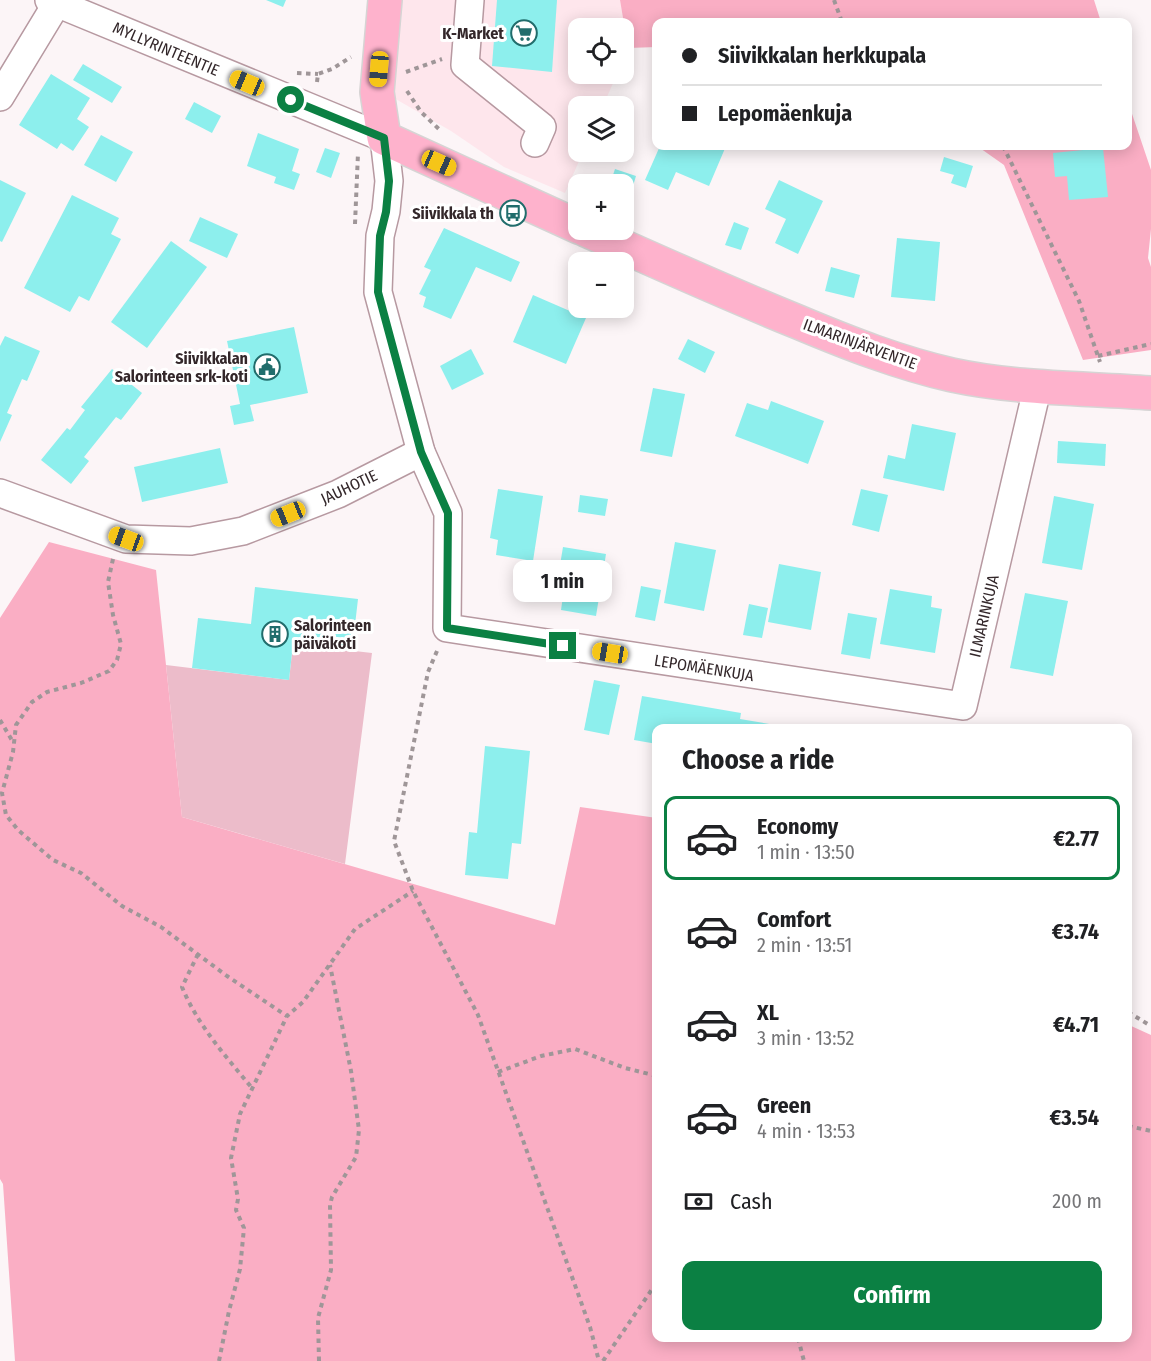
<!DOCTYPE html>
<meta charset="utf-8">
<style>
body{margin:0;font-family:"Fira Sans Condensed",sans-serif;background:#f6f6f6;color:#202124;height:100vh;display:flex;flex-direction:column;font-size:22px;white-space:nowrap}
*{box-sizing:border-box;margin:0}
p{font-size:20px;color:#757577}
.icon{flex:none;width:33px;height:33px;fill:none;stroke:currentColor;stroke-width:2;stroke-linecap:round;stroke-linejoin:round}
.map{position:relative;flex:1;overflow:hidden}
.side{position:absolute;left:652px;top:724px;width:480px;height:618px;display:flex;flex-direction:column;background:#fff;border-radius:12px;box-shadow:0 3px 15px #0003}
.side>*{flex:none}
.top-card{position:absolute;left:652px;top:18px;width:480px;height:132px;border-radius:12px;box-shadow:0 3px 15px #0003;display:grid;align-content:center;height:132px;padding:0 30px;background:#fff}
.fabs{position:absolute;left:568px;top:18px;display:grid;gap:12px}
.fabs a{display:grid;place-items:center;width:66px;height:66px;border-radius:12px;background:#fff;box-shadow:0 3px 15px #0003;font-size:30px}
.end{position:absolute;width:27px;height:27px;margin:-14px;border:8px solid #0b8043;background:#fff;box-shadow:0 0 0 3px #fff}
.from{border-radius:50%}
.bubble{position:absolute;height:42px;border-radius:12px;background:#fff;box-shadow:0 3px 15px #0003;font-size:20px;font-weight:700;line-height:42px;text-align:center}
.car{position:absolute;width:18px;height:36px;margin:-18px -9px;border-radius:8px;box-shadow:0 0 4px 2px #0007;background:linear-gradient(#f5c518 24%,#345 0 40%,#f5c518 0 76%,#345 0 86%,#f5c518 0)}
.top-card b{display:flex;align-items:center;gap:21px;height:57px;font-size:22px}
.top-card b+b{border-top:2px solid #e0e0e0}
.top-card i{width:15px;height:15px;background:#202124}
ul{padding:0;list-style:none}
li{display:flex;align-items:center;gap:18px;height:84px;margin:0 12px 9px;padding:0 18px;border:3px solid transparent;border-radius:12px}
li div{flex:1}
li b{display:block;font-size:22px}
li em{font-style:normal;font-weight:700}
li.current{border-color:#0b8043}
li>.icon{width:54px;height:54px;stroke-width:1.5}
h2{padding:0 30px;font-size:27px;line-height:72px}
.pay{display:flex;align-items:center;gap:15px;height:66px;padding:0 30px;font-size:22px}
.pay p{margin-inline-start:auto}
.action{display:flex;gap:12px;margin-top:auto;padding:12px 30px}
.action a{flex:1;height:69px;border-radius:12px;background:#0b8043;color:#fff;font-size:24px;font-weight:700;line-height:69px;text-align:center}
.map>svg:first-child{display:block}
</style>
<div class="map">
<svg width="1151" height="1361" viewBox="0 0 1151 1361">
<rect width="100%" height="100%" fill="#fcf5f7"/>
<path fill="#fee6ec" d="M395,0h225l8,48 -4,10v-30h-45v46h38l-14,32h-24v46h4l-18,41 -61,-26 -53,-36 -64,-37z"/>
<path fill="#ecbcca" d="M293,644l79,9 -27,211 -163,-47 -16,-152 123,15z"/>
<g fill="#faaec4">
<path d="M620,0h474l7,22h-444v25l-29,1z"/>
<path d="M1128,102l23,68v59l-3,29 3,9v83l-68,10 -79,-195 -27,-19h151z"/>
<path d="M49,542l107,28 26,247 373,108 25,-118 77,11v520h471v-406l2,1 -1,92 22,10v326h-1136l-12,-177 -3,-5v-561z"/>
</g>
<g fill="#8defed">
<path d="M266,0h20l-3,7z"/>
<path d="M497,0h60l-5,72 -60,-6z"/>
<path d="M83,64l39,23 -10,16 -39,-23z"/>
<path d="M51,74l39,24 -13,21 12,8 -16,24 -12,-8 -4,6 -38,-24z"/>
<path d="M194,102l27,14 -9,17 -27,-14z"/>
<path d="M258,133l41,16 -7,22 8,3 -6,16 -20,-7 2,-6 -29,-11z"/>
<path d="M101,135l32,17 -17,30 -32,-17z"/>
<path d="M660,146h66l-17,40 -33,-14 -8,18 -23,-10z"/>
<path d="M325,148l15,5 -9,25 -15,-6z"/>
<path d="M1103,148l5,49 -39,3 -2,-24 -12,1 -2,-24z"/>
<path d="M944,157l29,9 -7,22 -15,-5 3,-8 -14,-4z"/>
<path d="M615,169l21,7 -6,20 -6,-2v-10h-14z"/>
<path d="M0,180l26,13 -24,49 -2,-1z"/>
<path d="M779,180l44,21 -25,53 -23,-11 11,-24 -21,-10z"/>
<path d="M72,195l47,23 -8,16 10,5 -32,62 -10,-5 -9,16 -46,-24z"/>
<path d="M200,217l38,17 -11,24 -38,-17z"/>
<path d="M734,222l15,6 -8,22 -16,-5z"/>
<path d="M444,228l76,34 -9,20 -35,-15 -25,52 -28,-12 3,-10 -7,-3 12,-24 -7,-3z"/>
<path d="M897,238l43,4 -5,59 -44,-4z"/>
<path d="M171,241l36,26 -60,81 -36,-26z"/>
<path d="M831,267l29,8 -6,23 -29,-7z"/>
<path d="M533,295l53,23 -20,46 -53,-22z"/>
<path d="M294,327l14,66 -58,12 4,16 -20,4 -4,-19 10,-2 -13,-63z"/>
<path d="M5,336l35,15 -13,30 -5,-2 -15,34 5,2 -12,27v-96z"/>
<path d="M688,339l27,13 -10,21 -27,-14z"/>
<path d="M471,349l13,25 -32,16 -12,-24z"/>
<path d="M112,369l30,24 -21,27 -5,-3 -32,40 5,4 -18,23 -30,-24 26,-32 3,2 15,-20 -4,-3z"/>
<path d="M653,388l32,6 -13,63 -32,-6z"/>
<path d="M771,401l53,20 -16,43 -73,-28 12,-33 21,7z"/>
<path d="M912,424l44,9 -12,58 -61,-13 5,-23 17,4z"/>
<path d="M1058,441l48,3 -1,22 -48,-3z"/>
<path d="M220,448l8,35 -86,19 -8,-35z"/>
<path d="M498,489l45,7 -10,65 -37,-6 2,-15 -8,-2z"/>
<path d="M861,489l27,6 -9,37 -27,-7z"/>
<path d="M580,495l28,4 -3,17 -27,-4z"/>
<path d="M1054,496l40,8 -12,66 -40,-7z"/>
<path d="M675,542l41,8 -12,61 -40,-8z"/>
<path d="M563,547l43,7 -10,62 -35,-6 2,-14 -8,-1z"/>
<path d="M779,564l42,8 -10,58 -43,-8z"/>
<path d="M641,586l20,4 -6,31 -20,-4z"/>
<path d="M255,587l103,12 -6,52 -59,-7 -4,36 -97,-12 6,-50 53,6z"/>
<path d="M890,589l42,7 -1,11 11,2 -7,44 -55,-9z"/>
<path d="M1025,593l43,8 -15,75 -43,-8z"/>
<path d="M749,604l19,4 -6,30 -19,-3z"/>
<path d="M848,613l29,5 -7,41 -29,-5z"/>
<path d="M594,680l26,5 -11,50 -25,-5z"/>
<path d="M642,696l99,17 -1,6 35,6v4h-118v15l-23,-4z"/>
<path d="M485,746l45,5 -9,93 -9,-1 -4,36 -43,-4 4,-43 8,1z"/>
</g>
<g fill="none" stroke-linecap="round" stroke-linejoin="round">
<g stroke="#b799a1" stroke-width="30">
<g id="minor">
<path d="M49,0l335,138 5,43 -3,30 -6,25 -2,56 43,160 27,61 -1,115 516,78 75,-321"/>
<path d="M470,0l-5,65 77,62 -7,16"/>
<path d="M0,97l57,-94"/>
<path d="M0,493l126,46 65,2 52,-10 95,-37 83,-42"/>
</g>
</g>
<g stroke="#d6d4d4" stroke-width="36">
<g id="major">
<path d="M385,0l-8,92 7,46 195,89"/>
<path d="M586,230c70,31 140,63 212,92 50,21 101,41 154,53 65,14 133,13 199,18"/>
</g>
</g>
<g stroke="#9f9698" stroke-width="4" stroke-dasharray="4.5 4.5" stroke-linecap="butt">
<path d="M834,0l8,22"/>
<path d="M406,72l36,-13"/>
<path d="M297,73l21,1"/>
<path d="M317,82l1,-8 14,-5 19,-12"/>
<path d="M407,91l14,21 20,19"/>
<path d="M1003,146l76,155 21,61"/>
<path d="M355,224l3,-71"/>
<path d="M1098,356l53,-12"/>
<path d="M113,559l-5,23 5,33 8,29 -4,16 -8,11 -28,12 -34,9 -15,10 -16,23 -3,27 -11,41 4,22 12,15 35,30 28,13 41,33 39,21 66,49 60,40"/>
<path d="M437,651l-9,21 -34,169 19,50 65,124 112,312 9,34"/>
<path d="M0,720l13,22"/>
<path d="M198,954l-16,33c15,37 44,70 70,101"/>
<path d="M1128,1012l23,14"/>
<path d="M498,1072l43,-16 34,-7 50,19 32,8"/>
<path d="M1128,1126l23,5"/>
<path d="M798,1338l6,23"/>
<path d="M219,1361l10,-50 11,-42 4,-41 -8,-18 2,-11 -7,-41 9,-44 47,-98 16,-14 52,-73 58,-38"/>
<path d="M319,1361l-1,-43 13,-48 -1,-65 2,-8 24,-40 3,-27 -8,-59 -21,-106"/>
<path d="M603,1361l54,-79"/>
</g>
<use href="#minor" stroke="#fff" stroke-width="27"/>
<use href="#major" stroke="#feb2cc" stroke-width="33"/>
</g>
<g fill="none" stroke-linecap="round" stroke-linejoin="round">
<path stroke="#0b8043" stroke-width="8" d="M291,100l93,38 5,43 -3,31 -6,24 -2,56 43,160 27,61 -1,115 116,18"/>
</g>
<defs>
<g id="supermarket-ring" transform="scale(1.35)"><circle r="9.5" fill="#fff" stroke="#216d6c" stroke-width="1.5"/><path d="M-6-5.5h2.5l.6 2H6L4.5 2H-2.5L-4.4-4H-6ZM-1.5 3.2a1.3 1.3 0 1 0 .1 0ZM3 3.2a1.3 1.3 0 1 0 .1 0Z" fill="#216d6c"/></g>
<g id="bus-ring" transform="scale(1.35)"><circle r="9.5" fill="#fff" stroke="#216d6c" stroke-width="1.5"/><path d="M-5-6H5V4H4V6H2V4H-2V6H-4V4H-5ZM-3.5-4V0h7V-4ZM-3.5 1.2v1.5H-2V1.2ZM2 1.2v1.5H3.5V1.2Z" fill="#216d6c"/></g>
<g id="civic-ring" transform="scale(1.35)"><circle r="9.5" fill="#fff" stroke="#216d6c" stroke-width="1.5"/><path d="M-.6-6.5H3V-4.5H.6V-3L4-1V1h2V6H-6V1h2V-1L-.6-3ZM-1.2 2.5V6h2.4V2.5Z" fill="#216d6c"/></g>
<g id="building-ring" transform="scale(1.35)"><circle r="9.5" fill="#fff" stroke="#216d6c" stroke-width="1.5"/><path d="M-4-6H4V6H1V3H-1V6H-4ZM-2.5-4.3h1.7v1.8h-1.7ZM.8-4.3h1.7v1.8H.8ZM-2.5-1h1.7V.8h-1.7ZM.8-1h1.7V.8H.8Z" fill="#216d6c"/></g>
</defs>
<g fill-rule="evenodd">
<use href="#supermarket-ring" x="524" y="33"/>
<use href="#bus-ring" x="513" y="213"/>
<use href="#civic-ring" x="267" y="367"/>
<use href="#building-ring" x="275" y="634"/>
</g>
<g text-anchor="middle" dominant-baseline="central" stroke-width="6" stroke-linejoin="round" paint-order="stroke">
<g font-size="16" font-weight="bold" fill="#33272a" stroke="#fff" text-anchor="end">
<text x="504" y="33">K-Market</text>
<text x="494" y="213">Siivikkala th</text>
<text x="248" y="358">Siivikkalan<tspan x="248" dy="18">Salorinteen srk-koti</tspan></text>
<text x="294" y="625" text-anchor="start">Salorinteen<tspan x="294" dy="18">päiväkoti</tspan></text>
</g>
<g font-size="16" fill="#33272a" stroke="#fff">
<text transform="translate(166 49) rotate(23)">MYLLYRINTEENTIE</text>
<text transform="translate(860 344) rotate(20)">ILMARINJÄRVENTIE</text>
<text transform="translate(349 487) rotate(-25)">JAUHOTIE</text>
<text transform="translate(984 616) rotate(-77)">ILMARINKUJA</text>
<text transform="translate(704 668) rotate(9)">LEPOMÄENKUJA</text>
</g>
</g>
</svg>
<div class="fabs">
<a><svg class="icon" aria-label="locate" viewBox="0 0 24 24"><circle cx="12" cy="12" r="6"/><path d="M12 2v4M12 18v4M2 12h4M18 12h4"/></svg></a>
<a><svg class="icon" aria-label="layers" viewBox="0 0 24 24"><path d="M12 4l9 5-9 5-9-5zM3 14l9 5 9-5"/></svg></a>
<a>+</a>
<a>−</a>
</div>
<i class="end from" style="left:291px;top:100px"></i>
<i class="end" style="left:563px;top:646px"></i>
<div class="bubble" style="left:513px;top:560px;width:99px">1 min</div>
<i class="car" style="left:379px;top:69px;rotate:185deg"></i>
<i class="car" style="left:247px;top:83px;rotate:293deg"></i>
<i class="car" style="left:439px;top:163px;rotate:114deg"></i>
<i class="car" style="left:288px;top:514px;rotate:248deg"></i>
<i class="car" style="left:126px;top:539px;rotate:290deg"></i>
<i class="car" style="left:610px;top:653px;rotate:279deg"></i>
<div class="top-card">
<b><i class="from"></i>Siivikkalan herkkupala</b>
<b><i></i>Lepomäenkuja</b>
</div>
<section class="side">
<h2>Choose a ride</h2>
<ul>
<li class="current"><svg class="icon" aria-label="car" viewBox="0 0 24 24"><path d="M5 17H2v-5l4-1 3-4h7l3 4 3 1v5h-3M9 17h6M6 11h13"/><circle cx="7" cy="17" r="2"/><circle cx="17" cy="17" r="2"/></svg><div><b>Economy</b><p>1 min · 13:50</p></div><em>€2.77</em></li>
<li><svg class="icon" aria-label="car" viewBox="0 0 24 24"><path d="M5 17H2v-5l4-1 3-4h7l3 4 3 1v5h-3M9 17h6M6 11h13"/><circle cx="7" cy="17" r="2"/><circle cx="17" cy="17" r="2"/></svg><div><b>Comfort</b><p>2 min · 13:51</p></div><em>€3.74</em></li>
<li><svg class="icon" aria-label="car" viewBox="0 0 24 24"><path d="M5 17H2v-5l4-1 3-4h7l3 4 3 1v5h-3M9 17h6M6 11h13"/><circle cx="7" cy="17" r="2"/><circle cx="17" cy="17" r="2"/></svg><div><b>XL</b><p>3 min · 13:52</p></div><em>€4.71</em></li>
<li><svg class="icon" aria-label="car" viewBox="0 0 24 24"><path d="M5 17H2v-5l4-1 3-4h7l3 4 3 1v5h-3M9 17h6M6 11h13"/><circle cx="7" cy="17" r="2"/><circle cx="17" cy="17" r="2"/></svg><div><b>Green</b><p>4 min · 13:53</p></div><em>€3.54</em></li>
</ul>
<div class="pay"><svg class="icon" aria-label="cash" viewBox="0 0 24 24"><path d="M3 7h18v10H3z"/><circle cx="12" cy="12" r="2"/></svg>Cash<p>200 m</p></div>
<div class="action"><a>Confirm</a></div>
</section>
</div>
